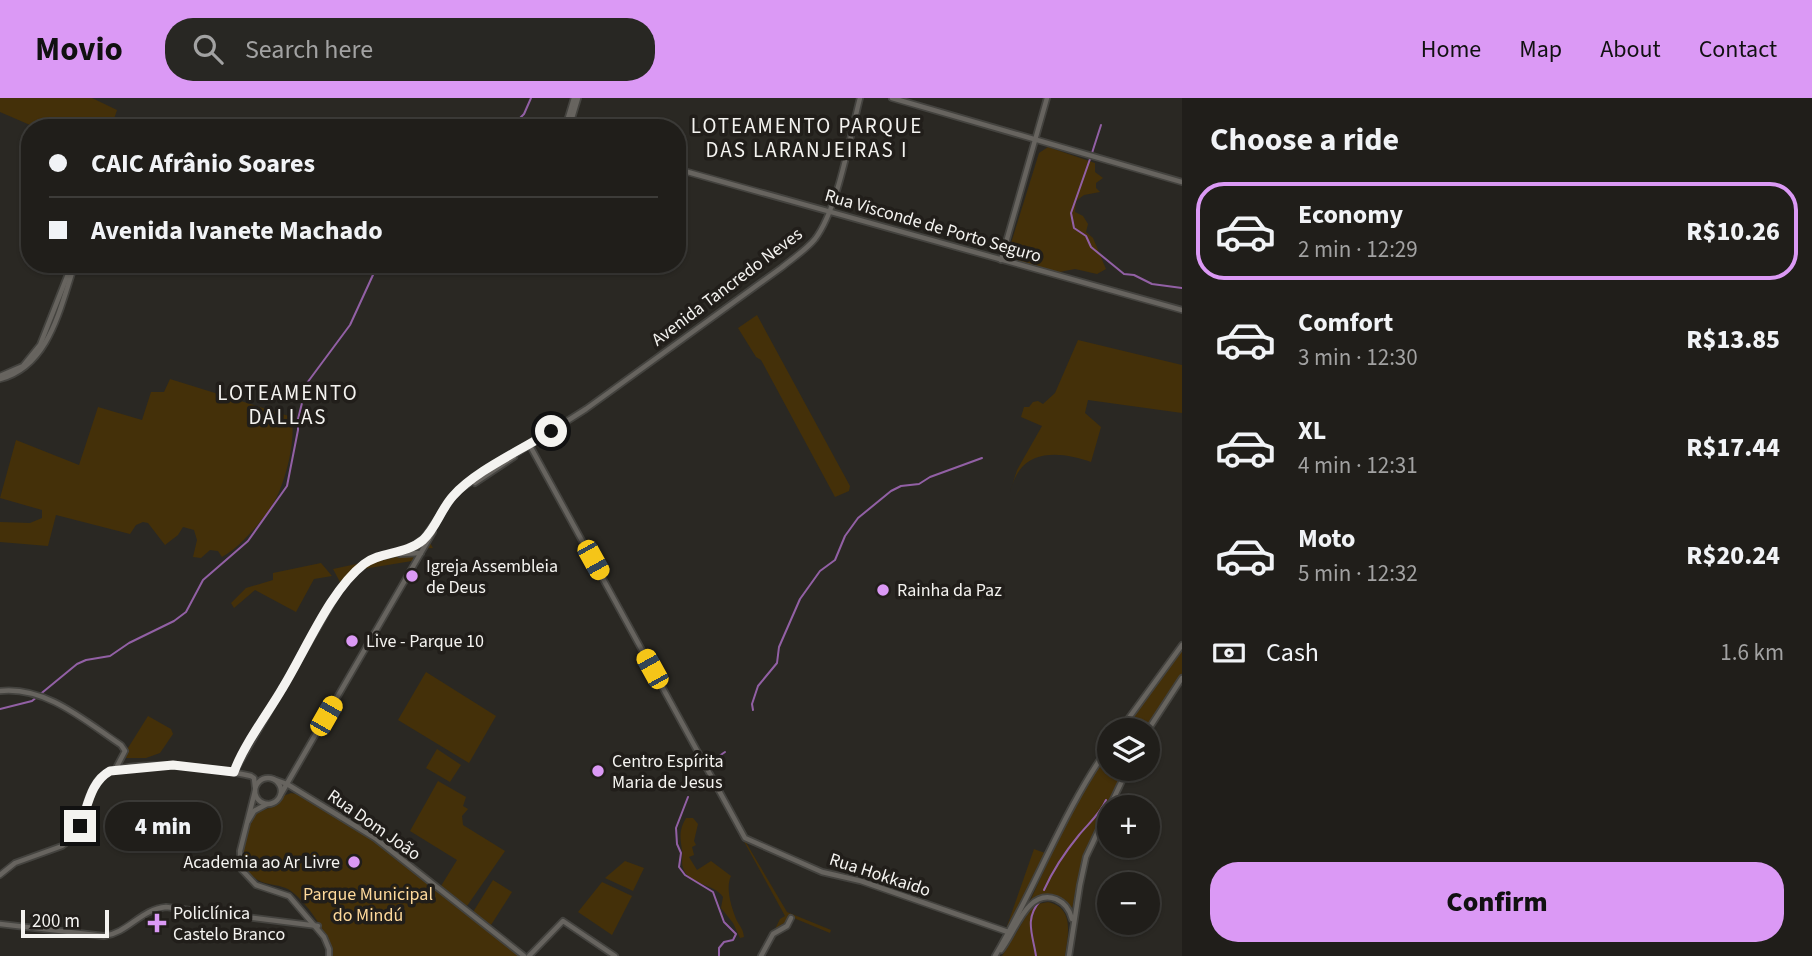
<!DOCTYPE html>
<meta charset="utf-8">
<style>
body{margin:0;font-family:"Source Sans 3",sans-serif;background:#282723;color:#f1f3f6;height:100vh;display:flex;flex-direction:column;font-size:26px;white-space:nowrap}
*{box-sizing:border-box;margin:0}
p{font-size:23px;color:#a2a2a2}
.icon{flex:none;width:38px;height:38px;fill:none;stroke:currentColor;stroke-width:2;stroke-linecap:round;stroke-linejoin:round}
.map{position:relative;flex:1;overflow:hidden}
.side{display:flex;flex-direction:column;background:#201e1a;width:630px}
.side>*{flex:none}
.guide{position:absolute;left:21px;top:21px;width:665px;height:154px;border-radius:28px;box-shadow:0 2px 5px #0004,0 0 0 2px #3d3c39;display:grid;align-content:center;height:154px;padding:0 28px;background:#201e1a}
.buttons{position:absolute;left:1097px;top:620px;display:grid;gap:14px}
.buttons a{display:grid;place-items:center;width:63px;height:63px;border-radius:50%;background:#201e1a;box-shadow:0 2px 5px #0004,0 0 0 2px #3d3c39;font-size:35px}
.scale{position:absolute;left:21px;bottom:18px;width:88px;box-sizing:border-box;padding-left:7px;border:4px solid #f4f3f0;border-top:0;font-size:19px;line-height:24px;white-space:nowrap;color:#f4f3f0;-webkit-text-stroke:5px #211e1a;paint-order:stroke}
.end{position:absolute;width:32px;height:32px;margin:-16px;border:9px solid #f4f3f0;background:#111;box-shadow:0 0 0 4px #111}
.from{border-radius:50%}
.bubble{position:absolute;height:49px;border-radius:24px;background:#201e1a;box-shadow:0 2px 5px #0004,0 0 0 2px #3d3c39;font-size:23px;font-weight:800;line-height:49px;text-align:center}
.car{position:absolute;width:21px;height:42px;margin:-21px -10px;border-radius:9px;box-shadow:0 0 5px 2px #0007;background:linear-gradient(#f5c518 24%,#345 0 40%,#f5c518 0 76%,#345 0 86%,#f5c518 0)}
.guide b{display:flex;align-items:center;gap:24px;height:66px;font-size:26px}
.guide b+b{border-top:2px solid #3d3c39}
.guide i{width:18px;height:18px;background:#f1f3f6}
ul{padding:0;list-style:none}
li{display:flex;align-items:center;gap:21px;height:98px;margin:0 14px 10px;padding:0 14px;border:4px solid transparent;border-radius:28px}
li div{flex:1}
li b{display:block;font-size:26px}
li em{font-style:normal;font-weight:800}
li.current{border-color:#db99f5}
li>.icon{width:63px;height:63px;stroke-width:1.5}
h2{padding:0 28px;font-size:32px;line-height:84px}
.pay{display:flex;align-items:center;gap:18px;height:77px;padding:0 28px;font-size:26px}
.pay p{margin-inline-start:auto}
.primary-button{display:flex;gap:14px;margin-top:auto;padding:14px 28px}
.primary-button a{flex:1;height:80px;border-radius:28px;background:#db99f5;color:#111;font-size:28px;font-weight:800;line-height:80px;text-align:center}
header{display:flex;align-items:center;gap:42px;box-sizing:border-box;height:98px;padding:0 35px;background:#db99f5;color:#111}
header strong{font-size:33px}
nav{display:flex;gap:38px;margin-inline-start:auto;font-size:24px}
.search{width:490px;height:63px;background:#282723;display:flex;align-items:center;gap:18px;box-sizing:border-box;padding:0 24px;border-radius:28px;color:#a2a2a2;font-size:26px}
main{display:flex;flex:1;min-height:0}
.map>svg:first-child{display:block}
</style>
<header>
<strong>Movio</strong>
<div class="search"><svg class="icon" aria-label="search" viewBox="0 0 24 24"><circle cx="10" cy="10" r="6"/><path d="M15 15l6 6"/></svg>Search here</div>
<nav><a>Home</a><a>Map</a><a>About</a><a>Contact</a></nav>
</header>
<main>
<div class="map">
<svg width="1182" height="858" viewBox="0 0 1182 858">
<rect width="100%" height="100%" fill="#2a2823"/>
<g fill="#443009">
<path d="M0,0h92l25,12 -6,18h-74l-37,-16z"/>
<path d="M1048,49l47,16v9l8,6 -7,5v5l4,4 -16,3 -8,6 -1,11 8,4 5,8 -2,8 7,6 13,31 -9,5 -22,-5 -21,4 -48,-14 33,-106z"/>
<path d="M757,217l93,171 -1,5 -14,6 -74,-137 -5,-3 -18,-29z"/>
<path d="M1078,242l104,25v48l-94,-13 -3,13 16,14 -10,35c-23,-8 -56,-14 -72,9 -4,6 -7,14 -9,21l7,-22 25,-44 -21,-9 3,-10h5l4,-5 5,-1 5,3 12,-11z"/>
<path d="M170,281l122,38c3,23 -4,54 -13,75 -8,20 -38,55 -57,65l-4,-6 -8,-1 -9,8 -8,-1 4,-17 -3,-10 -11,-3 -5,8 -13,10 -17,-22 -5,-1 -7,3 -6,9 -74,-19 -8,31 -48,-4v-20l30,1 12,-5v-8l-42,-12 16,-58 63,25 19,-58 44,13 9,-28h13z"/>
<path d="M423,444l7,1 3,5 -16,1 -5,12 -61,10 -11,11 -7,-13 28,-6 3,2 48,-12 2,-6z"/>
<path d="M321,465l11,13 -18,3 -18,33 -41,-22 -21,18 -3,-5 15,-15 27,-8v-7z"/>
<path d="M1182,551v29l-37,52h-21z"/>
<path d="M426,574l70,44 -27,47 -71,-43z"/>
<path d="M148,618l23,13 2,5 -13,19 -14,5h-22l-1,-2z"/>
<path d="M437,651l24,16 -11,17 -24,-14z"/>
<path d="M1109,651l1,19h15c-24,50 -43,86 -53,141 -11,-14 -26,-18 -42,-8l44,-96z"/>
<path d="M438,683l28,16 -3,9 5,3 -6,7 1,9 42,26 -38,55 -26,-20 16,-26 -47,-29z"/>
<path d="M291,695l10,2 73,43 19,19 126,99h-187c-1,-19 -27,-57 -44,-67 -8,-4 -18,-4 -26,-7 -29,-12 -18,-45 -10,-68l20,-7 11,-11z"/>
<path d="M725,709l62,105 44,18 -1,3 -41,-17 -2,5 -12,8 5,-10 5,-3z"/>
<path d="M686,720h7l5,6 -4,17 2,4 -4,2 2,8 -5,2 8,13 14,-9 20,15c-6,12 1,33 6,45 4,7 6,8 7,16l-4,1 -7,-15 -12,-15 2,-11c-9,-14 -35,-12 -40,-29 -2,-6 0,-12 -1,-18 -2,-14 -3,-20 4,-32z"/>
<path d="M1034,751l11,4 -38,76h-1z"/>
<path d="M625,763l19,7 -11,23 -28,-13z"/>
<path d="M493,782l19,12 -21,33 -18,-13z"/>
<path d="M602,784l30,14 -20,39 -34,-23z"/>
<path d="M1048,804c27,6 20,33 17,54h-63l31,-51z"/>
</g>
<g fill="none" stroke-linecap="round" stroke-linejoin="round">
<g stroke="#9260a5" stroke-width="2">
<path d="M479,30l19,-8 11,3 9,-3 6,-6 7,-16"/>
<path d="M1092,55l9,-28"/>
<path d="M1090,61l-19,54 3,15 12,8 5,11 33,27 10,1 18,9 30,4"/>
<path d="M0,611l32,-8 45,-37 9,-4 24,-4 19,-13 45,-22 12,-9 17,-32 45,-39 39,-55 11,-56v-11l9,-36 43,-58 28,-61"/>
<path d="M753,612l-1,-6 6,-18 19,-23 2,-16 21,-48 20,-28 15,-11 10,-24 13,-18 33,-27 10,-5 18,-2 11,-7 52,-19"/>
<path d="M712,663l13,-9"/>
<path d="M688,699l-12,31 1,16 4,9 -2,14 6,8 28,17 11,30 12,12 -3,6 -9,2 -5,6v8"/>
<path d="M1044,792c9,-20 21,-38 35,-55 10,-12 21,-21 27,-35"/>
<path d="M1036,858c-3,-21 -12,-37 4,-55"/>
</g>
<g stroke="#44433f" stroke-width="8">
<g id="secondary">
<path d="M892,0l290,84"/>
<path d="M565,30l9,-30"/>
<path d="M569,30l9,-30"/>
<path d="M677,71l505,141"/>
<path d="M1001,162l46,-162"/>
<path d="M0,278l23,-10 17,-21 32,-81"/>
<path d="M0,281c50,-13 60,-72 75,-115"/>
<path d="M529,346l216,394 77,34 39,9 147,51"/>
<path d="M475,385l39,-26"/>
<path d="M400,456l21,-1"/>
<path d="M0,593c46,-5 85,30 121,54l4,6 -10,19"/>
<path d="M1120,632l62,-85"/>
<path d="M1148,632l34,-52"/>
<path d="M234,674l107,-185 23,-23 11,-6 32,-8 17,-12 30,-43 9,-8 123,-78 195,-141c11,-9 25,-18 34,-29 23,-30 35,-103 45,-141"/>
<circle cx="268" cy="693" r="13"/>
<path d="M273,681l14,5 88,54 149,118"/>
<path d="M255,693l-15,60 1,18 15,16 33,11 35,41 5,12v7"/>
<path d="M281,696l152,-262"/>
<path d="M248,723l6,-10 13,-7"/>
<path d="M0,777l15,-12 47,-17c26,-19 19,-44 36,-66 20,-26 124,-11 153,-4l3,2 1,9"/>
<path d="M0,826l104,12c24,-3 37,-27 62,-29l152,19"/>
<path d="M1001,852c14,-17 26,-62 55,-51 9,4 14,11 16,20"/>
<path d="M529,858l34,-35 52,35"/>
<path d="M761,858l12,-22 14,-8 4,-8"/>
<path d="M995,858c41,-69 68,-146 115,-211"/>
<path d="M1069,858l11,-71 6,-28 42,-89"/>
</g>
</g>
<use href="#secondary" stroke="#67645f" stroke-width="4.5"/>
</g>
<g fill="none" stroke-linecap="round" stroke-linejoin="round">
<path stroke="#f4f3f0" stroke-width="9" d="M80,728c8,-19 10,-44 30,-55l63,-6 61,7c9,-26 34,-59 48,-83 23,-37 48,-99 82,-125 17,-13 41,-9 59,-24 13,-12 18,-31 30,-44 23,-26 69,-46 98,-65"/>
</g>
<g fill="#db99f5" stroke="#211e1a" stroke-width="2.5">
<circle cx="412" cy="478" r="7"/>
<circle cx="883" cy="492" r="7"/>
<circle cx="352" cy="543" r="7"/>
<circle cx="598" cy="673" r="7"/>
<circle cx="354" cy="764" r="7"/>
<path d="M153.5 814.5h7v7h7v7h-7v7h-7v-7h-7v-7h7z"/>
</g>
<g text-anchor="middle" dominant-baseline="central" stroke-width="7" stroke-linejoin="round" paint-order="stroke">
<g font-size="18" fill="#f4f3f0" stroke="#211e1a">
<text transform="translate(933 128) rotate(16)">Rua Visconde de Porto Seguro</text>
<text transform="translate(727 189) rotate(-37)">Avenida Tancredo Neves</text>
<text transform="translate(374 727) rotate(35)">Rua Dom João</text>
<text transform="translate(880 777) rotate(18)">Rua Hokkaido</text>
</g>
<g font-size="18" fill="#f4f3f0" stroke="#211e1a" text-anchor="start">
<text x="426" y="468">Igreja Assembleia<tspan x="426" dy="21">de Deus</tspan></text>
<text x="897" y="492">Rainha da Paz</text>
<text x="366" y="543">Live - Parque 10</text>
<text x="612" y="663">Centro Espírita<tspan x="612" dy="21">Maria de Jesus</tspan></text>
<text x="340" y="764" text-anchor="end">Academia ao Ar Livre</text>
<text x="173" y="815">Policlínica<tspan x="173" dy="21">Castelo Branco</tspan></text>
</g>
<g font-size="18" fill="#fed99b" stroke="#211e1a">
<text x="368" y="796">Parque Municipal<tspan x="368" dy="21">do Mindú</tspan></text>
</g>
<g font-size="21" letter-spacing="2" fill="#f4f3f0" stroke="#211e1a">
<text x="807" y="28">LOTEAMENTO PARQUE<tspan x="807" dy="24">DAS LARANJEIRAS I</tspan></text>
<text x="288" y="295">LOTEAMENTO<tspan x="288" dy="24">DALLAS</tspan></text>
</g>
</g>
</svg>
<div class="buttons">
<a><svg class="icon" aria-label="layers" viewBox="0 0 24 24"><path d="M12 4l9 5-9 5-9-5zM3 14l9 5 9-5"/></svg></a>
<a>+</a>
<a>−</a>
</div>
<div class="scale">200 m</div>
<i class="end from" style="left:551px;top:333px"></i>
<i class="end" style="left:80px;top:728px"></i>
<div class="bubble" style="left:105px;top:704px;width:116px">4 min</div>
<i class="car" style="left:593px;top:462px;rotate:151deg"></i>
<i class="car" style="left:652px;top:571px;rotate:331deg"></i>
<i class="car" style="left:326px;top:618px;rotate:30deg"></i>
<div class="guide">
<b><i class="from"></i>CAIC Afrânio Soares</b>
<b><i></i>Avenida Ivanete Machado</b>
</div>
</div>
<section class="side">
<h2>Choose a ride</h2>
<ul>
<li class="current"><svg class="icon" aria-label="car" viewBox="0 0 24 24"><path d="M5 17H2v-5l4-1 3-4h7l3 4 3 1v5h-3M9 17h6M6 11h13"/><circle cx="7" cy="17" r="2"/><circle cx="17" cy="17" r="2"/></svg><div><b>Economy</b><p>2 min · 12:29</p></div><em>R$10.26</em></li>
<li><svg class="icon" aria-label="car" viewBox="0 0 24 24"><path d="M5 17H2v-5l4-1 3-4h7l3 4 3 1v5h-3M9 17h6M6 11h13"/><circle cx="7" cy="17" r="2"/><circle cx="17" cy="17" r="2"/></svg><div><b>Comfort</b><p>3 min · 12:30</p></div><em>R$13.85</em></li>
<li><svg class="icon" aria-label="car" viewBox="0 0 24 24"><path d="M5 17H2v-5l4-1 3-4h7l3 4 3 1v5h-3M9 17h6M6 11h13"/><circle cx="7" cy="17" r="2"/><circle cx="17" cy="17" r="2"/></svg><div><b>XL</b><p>4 min · 12:31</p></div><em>R$17.44</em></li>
<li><svg class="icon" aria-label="car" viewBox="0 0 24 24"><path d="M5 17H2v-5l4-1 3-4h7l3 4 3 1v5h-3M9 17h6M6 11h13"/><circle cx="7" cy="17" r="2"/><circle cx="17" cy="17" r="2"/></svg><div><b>Moto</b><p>5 min · 12:32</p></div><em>R$20.24</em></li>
</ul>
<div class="pay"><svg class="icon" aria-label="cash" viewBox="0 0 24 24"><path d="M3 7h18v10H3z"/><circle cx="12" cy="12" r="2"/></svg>Cash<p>1.6 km</p></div>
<div class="primary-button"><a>Confirm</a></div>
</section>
</main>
